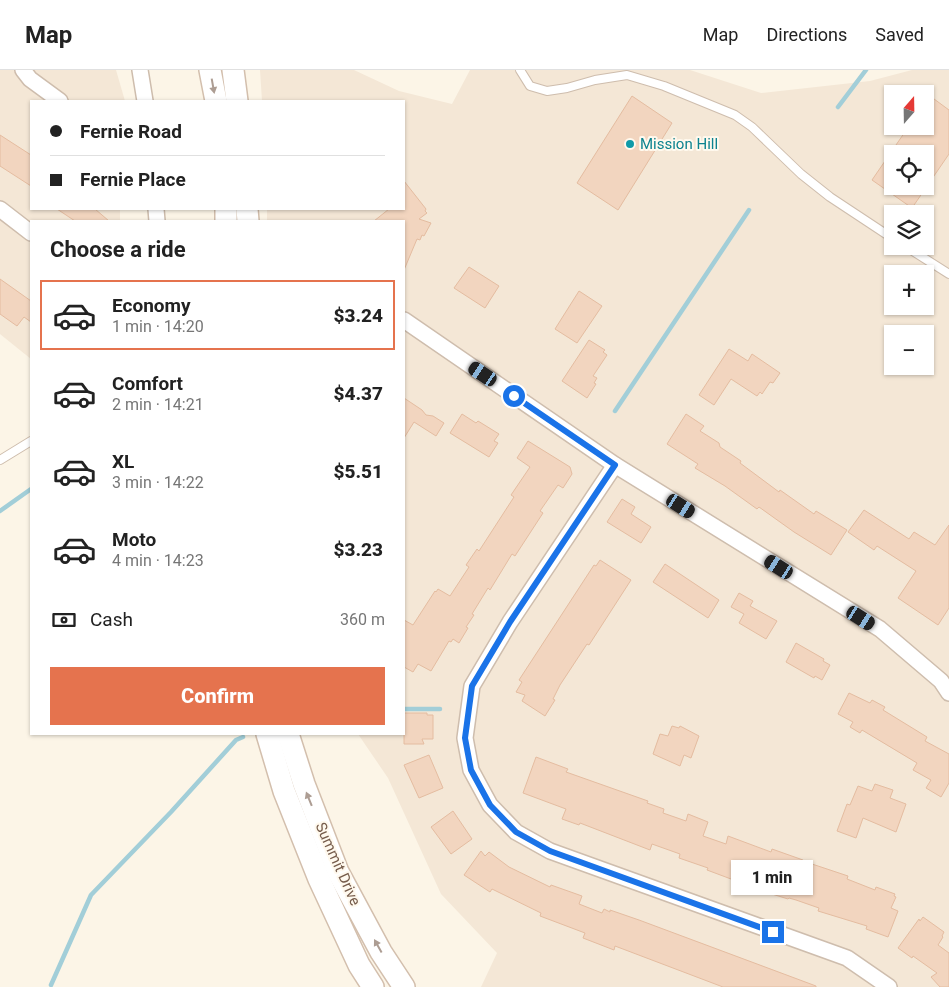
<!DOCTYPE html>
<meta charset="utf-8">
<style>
body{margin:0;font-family:Roboto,sans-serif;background:#f6f6f6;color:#222;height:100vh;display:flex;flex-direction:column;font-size:19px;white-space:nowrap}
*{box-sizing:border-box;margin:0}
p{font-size:16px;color:#767676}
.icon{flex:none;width:28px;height:28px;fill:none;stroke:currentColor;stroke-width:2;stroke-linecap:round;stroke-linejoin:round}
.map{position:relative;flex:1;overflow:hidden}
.side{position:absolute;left:30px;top:150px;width:375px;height:515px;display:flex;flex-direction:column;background:#fff;border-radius:0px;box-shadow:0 1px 4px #0004}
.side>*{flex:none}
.banner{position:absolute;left:30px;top:30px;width:375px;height:110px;border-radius:0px;box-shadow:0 1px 4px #0004;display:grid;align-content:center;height:110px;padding:0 20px;background:#fff}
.needle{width:32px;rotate:20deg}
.tools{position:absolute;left:884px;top:15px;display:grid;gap:10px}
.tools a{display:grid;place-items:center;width:50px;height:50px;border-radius:0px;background:#fff;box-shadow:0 1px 4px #0004;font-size:25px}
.end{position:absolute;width:22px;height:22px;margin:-11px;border:6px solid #1a73e8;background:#fff;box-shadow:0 0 0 2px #fff}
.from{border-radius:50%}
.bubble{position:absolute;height:35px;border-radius:0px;background:#fff;box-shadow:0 1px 4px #0004;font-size:16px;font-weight:800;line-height:35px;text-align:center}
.car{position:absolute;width:15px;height:30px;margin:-15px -8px;border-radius:6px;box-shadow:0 0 4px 1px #0007;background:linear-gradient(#222 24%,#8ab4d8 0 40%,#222 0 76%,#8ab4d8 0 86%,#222 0)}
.banner b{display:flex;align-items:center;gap:18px;height:48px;font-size:19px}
.banner b+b{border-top:1px solid #e0e0e0}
.banner i{width:12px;height:12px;background:#222}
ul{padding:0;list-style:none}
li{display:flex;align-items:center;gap:15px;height:70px;margin:0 10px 8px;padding:0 10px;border:2px solid transparent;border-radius:0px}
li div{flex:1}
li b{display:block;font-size:19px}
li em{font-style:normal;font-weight:800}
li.selected{border-color:#e5734e}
li>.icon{width:45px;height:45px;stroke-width:1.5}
h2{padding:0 20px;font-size:22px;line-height:60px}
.pay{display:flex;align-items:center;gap:12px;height:55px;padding:0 20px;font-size:19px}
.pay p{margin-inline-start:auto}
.cta{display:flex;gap:10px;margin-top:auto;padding:10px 20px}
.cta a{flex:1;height:58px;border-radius:0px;background:#e5734e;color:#fff;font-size:20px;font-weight:800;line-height:58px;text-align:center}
header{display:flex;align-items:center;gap:30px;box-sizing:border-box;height:70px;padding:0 25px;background:#fff;border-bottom:1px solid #e0e0e0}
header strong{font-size:24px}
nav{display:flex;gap:28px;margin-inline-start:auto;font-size:18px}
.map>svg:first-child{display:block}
</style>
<header>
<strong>Map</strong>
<nav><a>Map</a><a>Directions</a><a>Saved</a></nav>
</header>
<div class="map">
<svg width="949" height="917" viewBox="0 0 949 917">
<rect width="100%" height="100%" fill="#fcf5e7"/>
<g fill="#f4e7d6" fill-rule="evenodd">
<path d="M0,0h116l9,31h-94v108h89v12h-89v138l-31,-25z"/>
<path d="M260,0h94l45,21 53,13 18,-34h220l71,23 109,-12 42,-11h37v917h-468l16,-34 -56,-59 -53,-116 -30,-44h46v-513h-137v-12h137v-108h-142zM892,24h33v32h-33zM892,84h33v32h-33zM892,144h33v32h-33zM892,204h33v32h-33zM892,264h33v32h-33z"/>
</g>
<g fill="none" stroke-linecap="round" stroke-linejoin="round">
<g stroke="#a2ced8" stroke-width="4.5">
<path d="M838,37l28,-37"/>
<path d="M615,341l134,-201"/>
<path d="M0,441l31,-22"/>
<path d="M404,639h36"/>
<path d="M51,915l40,-90 80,-83 65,-72 7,-3"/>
</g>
</g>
<g fill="#f2d5bf" stroke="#e4bca0" fill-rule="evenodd">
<path d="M632,26l40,27 -54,87 -41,-27z"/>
<path d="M930,26l19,14v44l-37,54 -40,-28 37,-54h16v-23zM892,84h33v32h-33z"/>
<path d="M0,65l31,20v31l-31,-20z"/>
<path d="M404,111l22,28 -1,2 2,2 -8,6 12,4 -7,13 -2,-1 -2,5 -3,-1 -13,31v-49h-30l15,-12h15z"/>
<path d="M57,139h38l14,12h-34z"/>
<path d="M469,197l30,19 -14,22 -31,-20z"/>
<path d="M0,209l31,22v21l-7,-5 -7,9 -17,-12z"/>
<path d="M579,221l23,15 -25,37 -22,-14z"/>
<path d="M589,270l16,10 -2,2 4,3 -14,21 4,2 -3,5 2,1 -9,14 -25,-17z"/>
<path d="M729,279l19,12 4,-7 28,19 -7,10 -3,-1 -8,12 -2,-2 -3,4 -26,-17 -17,26 -15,-10z"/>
<path d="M404,328l18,12 4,5 7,1 11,7 -8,13 -22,-14 -10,16z"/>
<path d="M462,344l14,9 2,-2 21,13 -5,7 4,2 -9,14 -39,-24z"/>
<path d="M686,344l18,12 -4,5 19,12 1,4 21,14 -1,2 39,29 1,-2 34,24 2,-3 31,19 -16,25 -37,-23 -35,-25 -2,2 -32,-23 -30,-18 3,-4 -31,-20z"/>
<path d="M528,371l42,26 2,7 -9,14 -5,-3 -18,26 3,2 -28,43 -3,-2 -22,36 -2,-2 -16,26 2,1 -8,12 2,1 -9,15 -6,-4 -2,3 -2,-1 -18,30 -13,-7 -5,8 -9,-5v-47l9,5 22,-34 1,1 2,-3 12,7 19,-29 -3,-2 11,-16 2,2 35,-54 -3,-2 19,-28 -13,-9z"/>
<path d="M622,429l13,8 -4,7 20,13 -10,16 -34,-21z"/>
<path d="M864,440l45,29 5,-7 21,13 14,-20v83l-11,17 -40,-27 18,-27 -39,-25 -3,4 -26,-18z"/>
<path d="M600,490l31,20 -42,65 -2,-1 -27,41 -7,14 2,1 -10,16 -23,-15 3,-6 -9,-3 6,-10 -3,-2 75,-115 2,1z"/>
<path d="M665,494l54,36 -11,18 -55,-36z"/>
<path d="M739,523l14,8 -3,5 27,15 -11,18 -27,-16 5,-9 -13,-7z"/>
<path d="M796,573l28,16 -1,2 7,4 -8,15 -7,-4 -1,2 -28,-16z"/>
<path d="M849,623l21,10 2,-3 13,7 -2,3 44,27 -2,4 24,13v29l-8,14 -15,-9 5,-8 -18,-10 4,-7 -55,-33 -2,3 -10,-6 3,-5 -15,-8z"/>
<path d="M404,643h23v2h6v24h-11l2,5h-20z"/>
<path d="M672,656l7,2 1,-2 19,10 -8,22 -7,-3 -4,11 -27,-12 7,-20 8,2z"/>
<path d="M429,685l14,33 -24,10 -15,-33z"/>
<path d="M536,687l32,12 -2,3 82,29 -1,2 17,6 -1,4 23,8 2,-7 20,8 -5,14 23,8 2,-8 43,16 1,-3 31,11v1l45,15 -1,3 28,11 1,-3 19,7 -1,2 2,1 -5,11 7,3 -10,26 -22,-8 1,-3 -49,-15 1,-3 -23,-8 -7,-2 -1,1 -16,-5 1,-3 -25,-9 -1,3 -40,-15 1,-2 -29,-10 1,-4 -28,-10 -2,6 -70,-27 -1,2 -17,-6 4,-10 -43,-16z"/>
<path d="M875,714l18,6 -3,8 16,6 -10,28 -33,-14 -7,20 -19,-7 10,-27 3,1 8,-19 14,5z"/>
<path d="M453,741l19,28 -21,15 -20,-27z"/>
<path d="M481,781l4,5 4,-4 20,15 41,20 1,-2 31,11 -3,8 23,9 2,-4 6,3v-2l29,10 177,66v1h-93l-108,-41 -1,4 -31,-12 2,-5 -45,-17 1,-3 -49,-24 -2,3 -26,-17z"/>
<path d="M923,847l21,15 -2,4 1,1 -5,8 11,8v34h-9l-9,-10 6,-4 -24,-17 -1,2 -14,-10 21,-29 1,2z"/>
</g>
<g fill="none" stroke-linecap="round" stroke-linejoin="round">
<g stroke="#cebdad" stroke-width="10">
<g id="lane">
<path d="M520,0l10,16 17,5 20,-3 28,-8 32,-5 37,11 71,29 17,12 49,47 29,23 62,41"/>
<path d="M905,176l44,28"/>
<path d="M0,390l31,-19"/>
</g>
</g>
<g stroke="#cebdad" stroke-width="18">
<g id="street">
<path d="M23,0l7,9 30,22"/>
<path d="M140,0l5,31"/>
<path d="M0,139l31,24"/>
<path d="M156,139l1,12"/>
<path d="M404,250l211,145 265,164 61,52 8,12"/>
<path d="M615,395l-105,157 -38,64 -7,52 6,32 19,35 26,27 34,19 297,107 42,29"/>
</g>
</g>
<g stroke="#d3bfad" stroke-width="24">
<g id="secondary">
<path d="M210,0l6,31"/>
<path d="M233,0l4,31"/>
<path d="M226,139v12"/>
<path d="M247,139l1,12"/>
<path d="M267,664l17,57 35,88 40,86 14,22"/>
<path d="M288,664l16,50 34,88 43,80 23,35"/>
</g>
</g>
<use href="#lane" stroke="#fff" stroke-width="8"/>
<use href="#street" stroke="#fff" stroke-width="15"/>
<use href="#secondary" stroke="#fff" stroke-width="21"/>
</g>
<defs><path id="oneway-solid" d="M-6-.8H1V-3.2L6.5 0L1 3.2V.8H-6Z" transform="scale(1.25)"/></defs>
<g fill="#ad9d93">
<use href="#oneway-solid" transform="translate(213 16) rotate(80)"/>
<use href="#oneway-solid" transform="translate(309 729) rotate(-112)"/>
<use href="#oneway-solid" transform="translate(378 876) rotate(-119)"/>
</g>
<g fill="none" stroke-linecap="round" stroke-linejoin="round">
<path stroke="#1a73e8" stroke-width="6" d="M514,326l101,69 -105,157 -38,64 -7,52 6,32 19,35 26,27 34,19 223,81"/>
</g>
<circle fill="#0f9aa8" stroke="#fff9ee" stroke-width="2" cx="630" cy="74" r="5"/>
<g text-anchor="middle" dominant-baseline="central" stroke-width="4" stroke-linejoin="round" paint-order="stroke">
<g font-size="15" fill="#0d838f" stroke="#fff9ee" text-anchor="start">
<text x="640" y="74">Mission Hill</text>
</g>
<g font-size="15" fill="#765c4b" stroke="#fff9ee">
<text transform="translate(338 794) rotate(66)">Summit Drive</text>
</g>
</g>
</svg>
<div class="tools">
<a><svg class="needle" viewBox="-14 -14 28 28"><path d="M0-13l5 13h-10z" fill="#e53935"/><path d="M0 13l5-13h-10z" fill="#767676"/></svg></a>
<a><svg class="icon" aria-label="locate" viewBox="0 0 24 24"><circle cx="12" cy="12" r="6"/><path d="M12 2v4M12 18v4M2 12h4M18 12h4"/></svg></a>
<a><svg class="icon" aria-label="layers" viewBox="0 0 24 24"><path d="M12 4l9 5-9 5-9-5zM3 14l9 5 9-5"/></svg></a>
<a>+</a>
<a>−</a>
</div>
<i class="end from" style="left:514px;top:326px"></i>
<i class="end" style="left:773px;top:862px"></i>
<div class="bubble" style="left:731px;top:790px;width:82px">1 min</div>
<i class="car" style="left:483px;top:304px;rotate:304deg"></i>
<i class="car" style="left:681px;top:436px;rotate:122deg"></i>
<i class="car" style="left:779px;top:497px;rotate:302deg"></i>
<i class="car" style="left:861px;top:548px;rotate:122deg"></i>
<div class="banner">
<b><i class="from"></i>Fernie Road</b>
<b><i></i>Fernie Place</b>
</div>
<section class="side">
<h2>Choose a ride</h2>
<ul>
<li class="selected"><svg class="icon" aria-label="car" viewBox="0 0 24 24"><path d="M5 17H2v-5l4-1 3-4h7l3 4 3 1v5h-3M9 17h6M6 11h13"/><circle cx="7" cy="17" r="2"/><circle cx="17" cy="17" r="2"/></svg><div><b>Economy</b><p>1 min · 14:20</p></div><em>$3.24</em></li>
<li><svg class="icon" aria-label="car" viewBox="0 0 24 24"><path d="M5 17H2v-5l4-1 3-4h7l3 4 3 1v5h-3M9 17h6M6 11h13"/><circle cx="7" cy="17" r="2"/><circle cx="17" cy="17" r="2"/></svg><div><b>Comfort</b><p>2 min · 14:21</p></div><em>$4.37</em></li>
<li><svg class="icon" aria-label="car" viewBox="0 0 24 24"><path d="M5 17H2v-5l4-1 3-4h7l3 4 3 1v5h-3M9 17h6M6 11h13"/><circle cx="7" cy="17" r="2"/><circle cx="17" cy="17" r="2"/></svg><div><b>XL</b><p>3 min · 14:22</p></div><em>$5.51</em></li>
<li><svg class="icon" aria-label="car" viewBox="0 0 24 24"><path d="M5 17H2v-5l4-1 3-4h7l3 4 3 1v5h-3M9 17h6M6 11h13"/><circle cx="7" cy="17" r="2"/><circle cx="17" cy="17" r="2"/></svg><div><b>Moto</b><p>4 min · 14:23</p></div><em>$3.23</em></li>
</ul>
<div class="pay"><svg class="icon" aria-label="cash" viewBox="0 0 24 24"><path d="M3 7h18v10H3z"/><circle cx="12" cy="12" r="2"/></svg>Cash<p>360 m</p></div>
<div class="cta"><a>Confirm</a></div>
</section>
</div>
